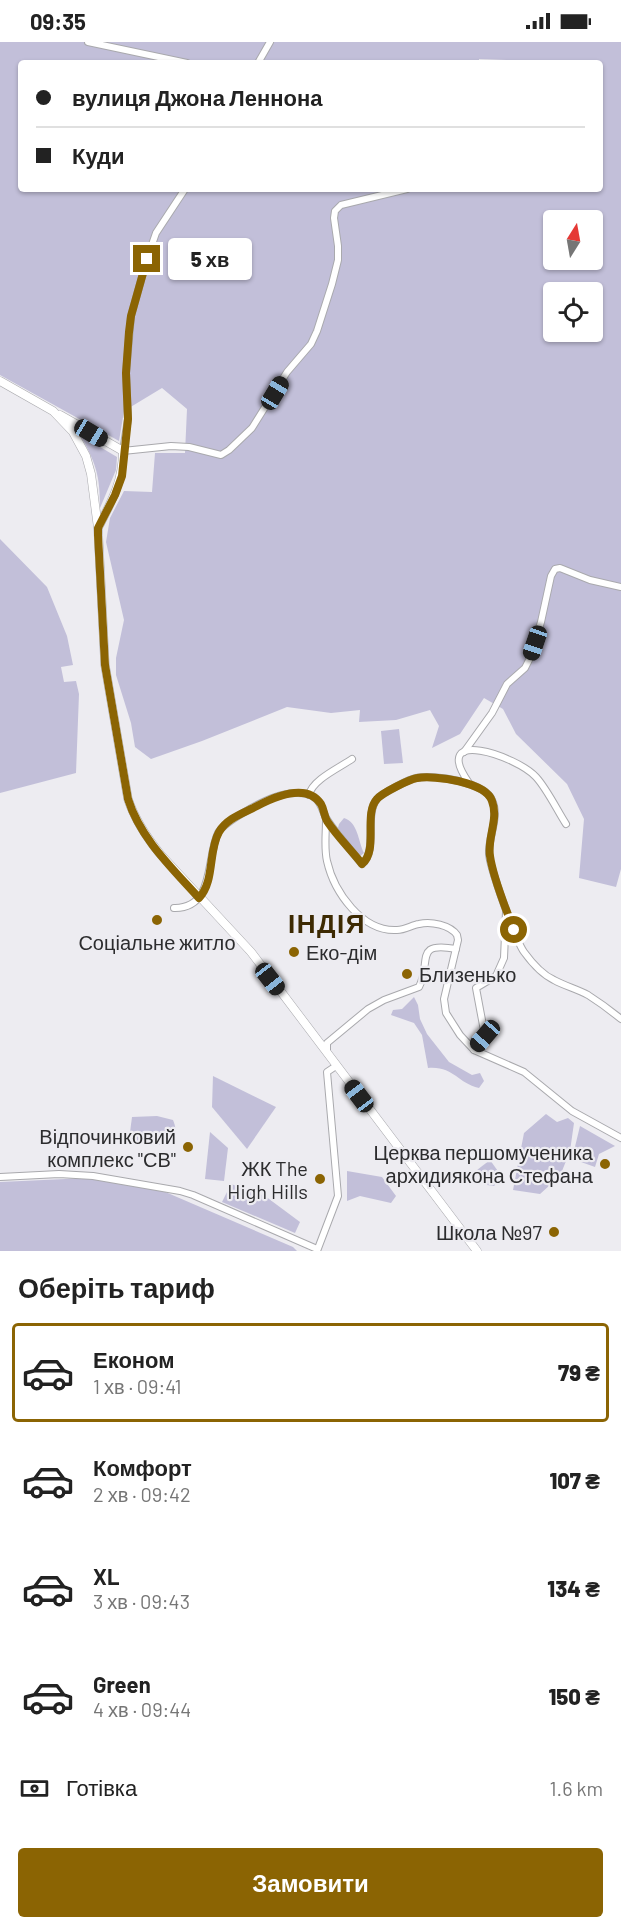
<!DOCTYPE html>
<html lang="uk">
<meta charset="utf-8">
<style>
body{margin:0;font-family:Barlow,sans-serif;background:#f6f6f6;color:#222;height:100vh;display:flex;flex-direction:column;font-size:22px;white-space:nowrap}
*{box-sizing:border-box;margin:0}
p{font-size:20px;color:#767676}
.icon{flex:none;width:33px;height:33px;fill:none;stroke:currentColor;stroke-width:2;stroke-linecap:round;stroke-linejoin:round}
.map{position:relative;height:1209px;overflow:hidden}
.side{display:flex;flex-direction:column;background:#fff;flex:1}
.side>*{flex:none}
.top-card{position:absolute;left:18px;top:18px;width:585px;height:132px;border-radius:6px;box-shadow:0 2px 4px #0004;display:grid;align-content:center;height:132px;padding:0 18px;background:#fff}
.needle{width:39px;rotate:11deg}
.buttons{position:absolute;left:543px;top:168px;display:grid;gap:12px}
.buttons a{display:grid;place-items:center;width:60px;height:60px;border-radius:6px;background:#fff;box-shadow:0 2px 4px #0004;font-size:30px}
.end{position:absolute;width:27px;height:27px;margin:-14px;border:8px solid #8b6403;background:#fff;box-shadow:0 0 0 3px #fff}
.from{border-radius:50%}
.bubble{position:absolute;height:42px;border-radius:6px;background:#fff;box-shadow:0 2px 4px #0004;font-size:20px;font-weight:800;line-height:42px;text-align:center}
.car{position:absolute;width:18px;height:36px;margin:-18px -9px;border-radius:8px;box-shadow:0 0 4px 2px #0007;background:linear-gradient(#222 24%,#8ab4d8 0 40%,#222 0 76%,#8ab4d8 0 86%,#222 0)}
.top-card b{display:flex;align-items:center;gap:21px;height:57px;font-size:22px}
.top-card b+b{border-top:2px solid #e0e0e0}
.top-card i{width:15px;height:15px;background:#222}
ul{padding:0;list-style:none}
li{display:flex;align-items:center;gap:18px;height:99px;margin:0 12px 9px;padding:0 6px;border:3px solid transparent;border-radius:6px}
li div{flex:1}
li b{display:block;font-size:22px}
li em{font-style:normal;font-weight:800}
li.active{border-color:#8b6403}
li>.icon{width:54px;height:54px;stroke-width:1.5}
h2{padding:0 18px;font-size:27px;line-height:72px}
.pay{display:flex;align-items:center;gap:15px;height:66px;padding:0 18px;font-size:22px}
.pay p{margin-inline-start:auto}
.primary-button{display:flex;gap:12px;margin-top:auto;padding:12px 18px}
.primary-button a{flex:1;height:69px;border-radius:6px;background:#8b6403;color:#fff;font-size:24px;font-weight:800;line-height:69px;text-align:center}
.status{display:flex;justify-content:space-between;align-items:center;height:42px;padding:0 30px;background:#fff;direction:ltr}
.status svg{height:16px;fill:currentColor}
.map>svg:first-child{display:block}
</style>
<div class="status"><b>09:35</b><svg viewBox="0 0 49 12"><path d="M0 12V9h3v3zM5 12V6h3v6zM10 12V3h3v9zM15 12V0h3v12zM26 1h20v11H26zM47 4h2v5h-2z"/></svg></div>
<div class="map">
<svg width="621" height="1209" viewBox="0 0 621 1209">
<rect width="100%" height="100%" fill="#edecf1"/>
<g fill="#c2bfd9" fill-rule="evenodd">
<path d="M0,0h621v827l-5,18 -37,-9 5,-59 -17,-35 -51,-50 -13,-25 -19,-11 -24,36 -28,14 7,-22 -9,-16 -34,10 -37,2 1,-12 -29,3 -44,-6 -85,34 -51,18 -16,-12 -4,-24 -15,-48v-17l8,-38 -18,-78 4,-24 14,-27 28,1 3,-39h30l2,-44 -25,-21 -38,23 -5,30 -119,-66zM479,17l28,1v3h93v126h-579v-126h458zM554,178h38v40h-38zM554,250h38v40h-38z"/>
<path d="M80,393l37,22 -1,13 -16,38c0,-33 -4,-45 -20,-73z"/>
<path d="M0,497l47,48 20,49 6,29 -12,2 3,15 12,-1 3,13 -3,79 -76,20z"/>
<path d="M399,687l4,34 -19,1 -3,-33z"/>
<path d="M344,776c14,4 14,23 20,35l-5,4 -21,-29 1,-4z"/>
<path d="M414,955l4,8 2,14 7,15 22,28 23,13 8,-2 4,8 -5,7c-22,-5 -25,-22 -51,-20l-6,-33 -8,-12 -23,-8 2,-5 9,-1z"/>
<path d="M213,1034l63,31 -29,42 -35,-42z"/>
<path d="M546,1072l11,8 11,-4 6,5 -4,28 -10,25 -20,18 -27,-4 11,-57z"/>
<path d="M157,1074l16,4c5,12 3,19 -7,26l-37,-6 3,-23z"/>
<path d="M580,1084l35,20 -16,8 -4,13 -14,-5 1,-3 -9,-4z"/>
<path d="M210,1090l18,16 -4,33 -19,-2z"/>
<path d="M490,1118l10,14 1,5 -7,7 -7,-1 -10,-15z"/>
<path d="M347,1129l35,6 14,19 -5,7 -31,-7 -13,5z"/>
<path d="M87,1136l76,13 130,56 4,4h-297v-69z"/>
<path d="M231,1142l34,12 35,26 -5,11 -73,-31z"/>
</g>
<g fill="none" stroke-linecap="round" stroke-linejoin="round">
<g stroke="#a9a9ad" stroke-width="8">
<g id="minor">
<path d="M88,0l99,21"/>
<path d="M258,21l12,-21"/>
<path d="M185,147l-29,44 -9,26 -16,57 -5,57 2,46 -5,32 48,-5 18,1 32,8 8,-5 23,-22 35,-56 24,-28 6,-13 15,-47 6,-24v-14l-4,-28 1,-7 6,-6 66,-16"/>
<path d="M464,710l28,-39 15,-29 18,-16 4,-8 12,-38 10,-46 4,-7 5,-1 30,12 31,7"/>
<path d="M469,741c-40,-57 48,-27 67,-6 11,12 21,33 30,47"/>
<path d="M309,753c3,-15 30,-27 43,-36"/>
<path d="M326,778c0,14 -2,28 1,41 7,31 35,71 70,69 8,0 15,-5 22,-6 12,-3 31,1 38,11l1,5 -14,59 2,14 14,22 14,15 50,22 48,39 49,27"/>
<path d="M174,866c41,1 32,-50 44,-75 6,-11 44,-32 57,-36 12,-4 30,-7 40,1 8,6 7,15 13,23 10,15 23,29 34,43 16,-13 2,-49 15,-65 4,-5 32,-20 39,-21 18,-4 68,4 76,22 8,17 -4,37 -3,54 1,14 27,87 35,98 8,11 19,23 30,28 11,6 23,9 34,15 11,7 22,15 33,24"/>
<path d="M327,1008v-7l41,-34 16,-9 35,-13c13,-25 -6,-46 37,-38"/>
<path d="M474,1008l11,-14 -9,-48 20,-12 8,-18 2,-46"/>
<path d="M0,1135l59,-3 34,2 87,15 13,4 124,54"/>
<path d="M317,1209l21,-55 -11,-124 9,-6"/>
</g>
</g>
<g stroke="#a9a9ad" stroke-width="9">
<g id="tertiary">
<path d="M0,339l53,30 20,21 13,24 5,18 7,54 7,137 23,134c7,21 19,39 33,56l90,97 226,299"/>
<path d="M60,373l63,36c0,30 -11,50 -24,75"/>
</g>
</g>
<use href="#minor" stroke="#fff" stroke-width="6"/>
<use href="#tertiary" stroke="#fff" stroke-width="8"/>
</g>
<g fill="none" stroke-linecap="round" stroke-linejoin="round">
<path stroke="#8b6403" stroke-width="8" d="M147,217l-16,57 -2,16 -3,41 2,46 -6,57 -7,19 -17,33v7l7,130 23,134c12,39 44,69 71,99 16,-17 9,-47 20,-66 8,-14 25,-19 38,-26 17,-9 49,-24 64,-2 3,5 3,12 6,17 10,15 24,29 35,43 17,-14 1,-50 15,-65 5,-6 33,-20 40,-21 18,-3 69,4 75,23 7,18 -5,37 -2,55 3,21 16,54 24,74"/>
</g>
<g fill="#8b6403" stroke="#edecf1" stroke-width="2">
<circle cx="157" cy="878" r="6"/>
<circle cx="294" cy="910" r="6"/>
<circle cx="407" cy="932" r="6"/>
<circle cx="188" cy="1105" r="6"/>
<circle cx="605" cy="1122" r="6"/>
<circle cx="320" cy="1137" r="6"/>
<circle cx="554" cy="1190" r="6"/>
</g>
<g text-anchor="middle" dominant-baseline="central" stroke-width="4.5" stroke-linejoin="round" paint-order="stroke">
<g font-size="20" fill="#2c2c2e" stroke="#edecf1" text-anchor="end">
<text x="157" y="900" text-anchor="middle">Соціальне житло</text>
<text x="306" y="910" text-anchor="start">Еко-дім</text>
<text x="419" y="932" text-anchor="start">Близенько</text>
<text x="176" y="1094">Відпочинковий<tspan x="176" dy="23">комплекс "СВ"</tspan></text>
<text x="593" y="1110">Церква першомученика<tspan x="593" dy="23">архидиякона Стефана</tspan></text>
<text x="308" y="1126">ЖК The<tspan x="308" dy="23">High Hills</tspan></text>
<text x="542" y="1190">Школа №97</text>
</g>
<g font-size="26" font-weight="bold" letter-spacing="1.5" fill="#3d2a02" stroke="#edecf1">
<text x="327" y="880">ІНДІЯ</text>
</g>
</g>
</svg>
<div class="buttons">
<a><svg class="needle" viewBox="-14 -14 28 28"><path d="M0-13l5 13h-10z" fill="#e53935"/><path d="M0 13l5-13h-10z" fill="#767676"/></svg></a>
<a><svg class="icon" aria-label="locate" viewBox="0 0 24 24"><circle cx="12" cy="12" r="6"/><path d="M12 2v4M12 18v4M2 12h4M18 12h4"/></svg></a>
</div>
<i class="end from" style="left:514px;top:888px"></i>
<i class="end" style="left:147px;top:217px"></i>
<div class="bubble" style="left:168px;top:196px;width:84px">5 хв</div>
<i class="car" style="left:275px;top:351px;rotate:31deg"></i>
<i class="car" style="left:91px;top:391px;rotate:121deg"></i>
<i class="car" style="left:535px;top:601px;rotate:199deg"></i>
<i class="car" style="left:270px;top:937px;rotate:142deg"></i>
<i class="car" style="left:485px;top:994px;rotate:221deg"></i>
<i class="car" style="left:359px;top:1054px;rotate:323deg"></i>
<div class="top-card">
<b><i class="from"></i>вулиця Джона Леннона</b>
<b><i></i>Куди</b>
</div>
</div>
<section class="side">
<h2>Оберіть тариф</h2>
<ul>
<li class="active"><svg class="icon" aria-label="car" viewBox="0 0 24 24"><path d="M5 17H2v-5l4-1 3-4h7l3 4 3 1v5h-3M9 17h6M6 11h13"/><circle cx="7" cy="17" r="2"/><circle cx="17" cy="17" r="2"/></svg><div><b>Економ</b><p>1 хв · 09:41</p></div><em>79 ₴</em></li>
<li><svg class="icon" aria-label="car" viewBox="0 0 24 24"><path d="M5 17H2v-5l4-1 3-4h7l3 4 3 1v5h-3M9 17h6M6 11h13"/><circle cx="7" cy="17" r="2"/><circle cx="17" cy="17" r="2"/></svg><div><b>Комфорт</b><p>2 хв · 09:42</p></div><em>107 ₴</em></li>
<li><svg class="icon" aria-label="car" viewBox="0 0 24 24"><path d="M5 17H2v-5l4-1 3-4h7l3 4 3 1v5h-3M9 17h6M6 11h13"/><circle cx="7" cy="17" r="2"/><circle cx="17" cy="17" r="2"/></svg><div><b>XL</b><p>3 хв · 09:43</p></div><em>134 ₴</em></li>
<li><svg class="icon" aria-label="car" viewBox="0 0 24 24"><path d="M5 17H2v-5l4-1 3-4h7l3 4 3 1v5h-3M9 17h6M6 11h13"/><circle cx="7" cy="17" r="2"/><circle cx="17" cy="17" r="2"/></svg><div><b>Green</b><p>4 хв · 09:44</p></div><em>150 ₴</em></li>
</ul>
<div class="pay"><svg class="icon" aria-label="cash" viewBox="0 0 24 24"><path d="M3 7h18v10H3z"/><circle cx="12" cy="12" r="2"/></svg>Готівка<p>1.6 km</p></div>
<div class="primary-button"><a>Замовити</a></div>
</section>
